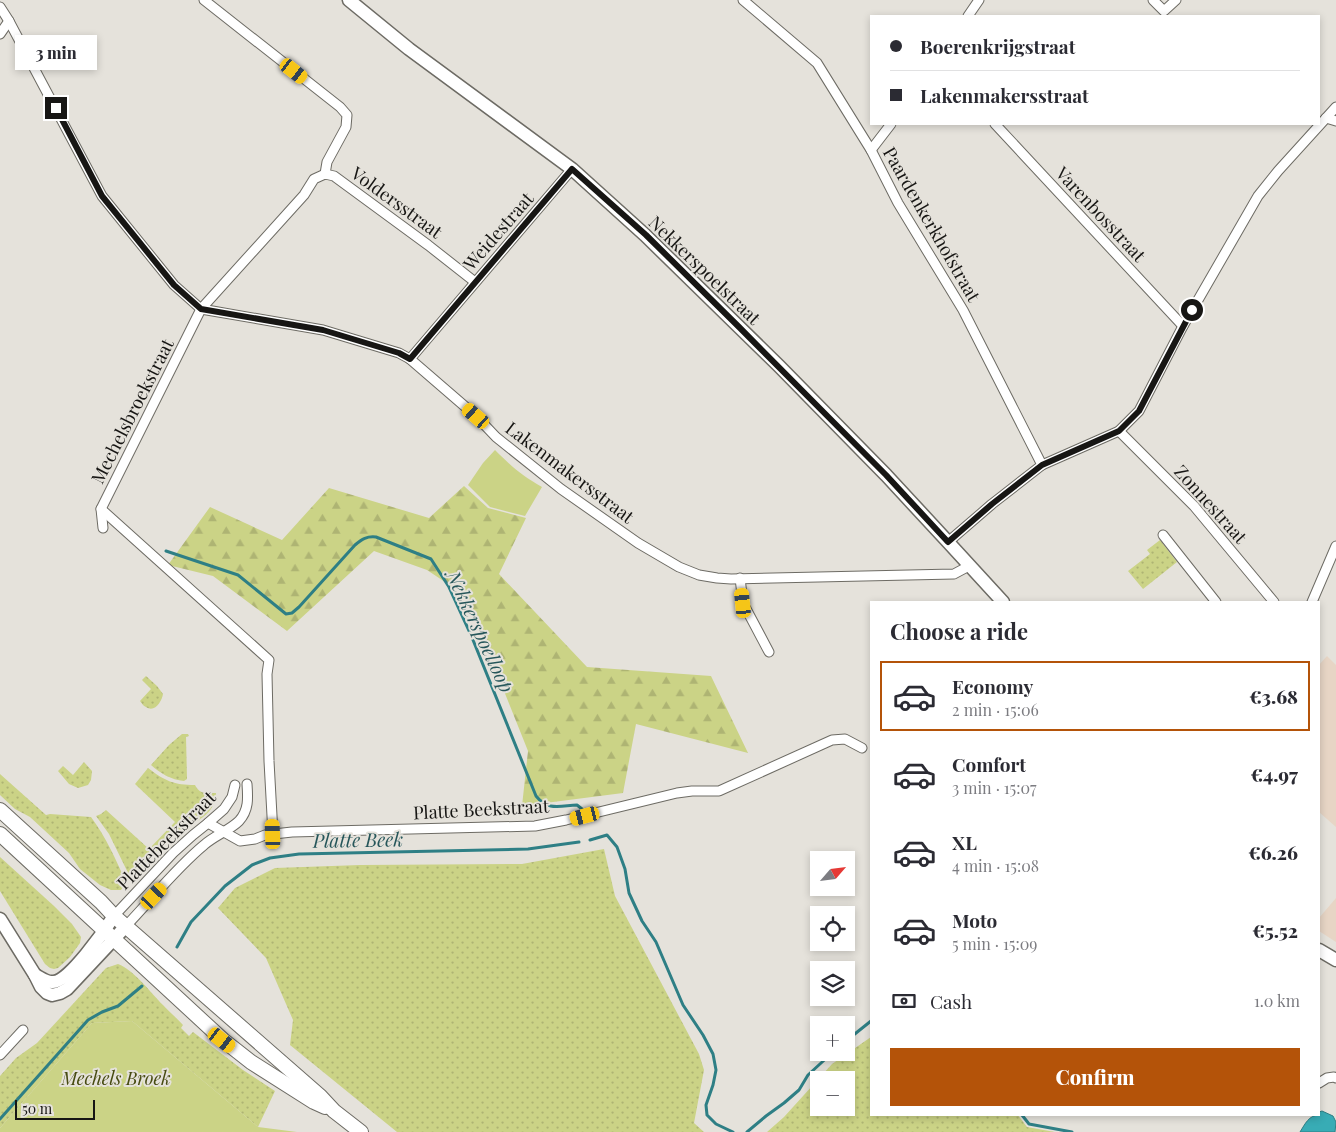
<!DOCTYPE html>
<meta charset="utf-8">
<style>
body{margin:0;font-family:"Playfair Display",serif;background:#f7f7f7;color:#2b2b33;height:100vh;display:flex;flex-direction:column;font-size:19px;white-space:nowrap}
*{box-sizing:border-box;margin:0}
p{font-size:16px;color:#7c7c81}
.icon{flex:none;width:28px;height:28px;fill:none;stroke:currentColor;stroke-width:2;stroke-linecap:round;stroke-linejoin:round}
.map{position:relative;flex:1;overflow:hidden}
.side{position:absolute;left:870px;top:601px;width:450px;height:515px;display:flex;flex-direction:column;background:#fff;border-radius:0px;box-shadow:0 2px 8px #0003}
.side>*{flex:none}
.top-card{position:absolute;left:870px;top:15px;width:450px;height:110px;border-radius:0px;box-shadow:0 2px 8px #0003;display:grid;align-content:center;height:110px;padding:0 20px;background:#fff}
.needle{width:32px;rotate:62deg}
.fabs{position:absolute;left:810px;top:851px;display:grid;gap:10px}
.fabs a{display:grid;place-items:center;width:45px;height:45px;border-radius:0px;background:#fff;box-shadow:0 2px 8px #0003;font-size:25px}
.scale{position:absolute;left:15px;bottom:12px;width:80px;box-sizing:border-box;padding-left:5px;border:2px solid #171614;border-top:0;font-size:14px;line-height:18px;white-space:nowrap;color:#171614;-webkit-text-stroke:4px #e5e2db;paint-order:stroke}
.end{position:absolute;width:22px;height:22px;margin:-11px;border:6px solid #171614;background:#fff;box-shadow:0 0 0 2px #fff}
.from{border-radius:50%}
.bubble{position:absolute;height:35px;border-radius:0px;background:#fff;box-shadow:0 2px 8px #0003;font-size:16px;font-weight:800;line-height:35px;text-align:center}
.car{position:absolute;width:15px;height:30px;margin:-15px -8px;border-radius:6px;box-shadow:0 0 4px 1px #0007;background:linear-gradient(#f5c518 24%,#345 0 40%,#f5c518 0 76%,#345 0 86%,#f5c518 0)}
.top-card b{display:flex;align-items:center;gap:18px;height:48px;font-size:19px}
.top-card b+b{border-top:1px solid #e1e1e2}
.top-card i{width:12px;height:12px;background:#2b2b33}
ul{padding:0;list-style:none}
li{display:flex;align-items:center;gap:15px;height:70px;margin:0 10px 8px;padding:0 10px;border:2px solid transparent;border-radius:0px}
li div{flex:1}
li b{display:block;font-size:19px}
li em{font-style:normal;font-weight:800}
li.active{border-color:#b45309}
li>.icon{width:45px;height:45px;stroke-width:1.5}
h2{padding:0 20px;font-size:22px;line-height:60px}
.pay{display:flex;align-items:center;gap:12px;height:55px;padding:0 20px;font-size:19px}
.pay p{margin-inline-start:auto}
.primary-button{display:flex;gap:10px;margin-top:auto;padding:10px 20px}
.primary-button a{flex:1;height:58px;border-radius:0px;background:#b45309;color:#fff;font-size:20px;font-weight:800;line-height:58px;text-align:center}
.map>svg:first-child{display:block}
</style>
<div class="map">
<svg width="1336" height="1132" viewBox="0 0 1336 1132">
<defs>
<pattern id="grass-dots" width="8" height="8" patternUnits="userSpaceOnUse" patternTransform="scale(1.25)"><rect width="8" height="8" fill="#cbd386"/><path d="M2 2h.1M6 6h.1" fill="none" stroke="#aeb473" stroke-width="1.8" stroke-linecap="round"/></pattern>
<pattern id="forest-firs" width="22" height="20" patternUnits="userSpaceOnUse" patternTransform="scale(1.25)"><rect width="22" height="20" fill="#cbd386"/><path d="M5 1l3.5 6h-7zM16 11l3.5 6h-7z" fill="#aeb473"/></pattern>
</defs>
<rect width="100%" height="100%" fill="#e5e2db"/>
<g fill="#e7d5c5">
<path d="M1327,656l9,9v162l-17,-15v-147z"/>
<path d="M1336,898v44l-17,-11v-13z"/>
</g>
<g fill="url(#grass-dots)" fill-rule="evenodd">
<path d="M1160,540l17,22 -34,27 -15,-18 22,-17 -3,-4z"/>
<path d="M146,676l11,10 6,8c-1,7 -8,19 -17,13 -3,-1 -4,-4 -6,-6l11,-12 -9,-9z"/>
<path d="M182,734h6l1,2 -3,1 1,42 -3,2c-13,-1 -24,-8 -33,-16l18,-20z"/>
<path d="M84,762l8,9 -1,9 -3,5 -10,3 -9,-4 -11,-13 5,-5 10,9z"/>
<path d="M148,768c17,13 26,17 47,17 5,10 12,8 21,8 -1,26 -28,30 -45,44 -14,12 -27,29 -40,42l-22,-45 -13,-18 5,-2 5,-4 43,39 26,-27 -40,-38z"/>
<path d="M0,774l46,41 4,-1 41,3c15,20 25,43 35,65l-5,8h-10l-11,-5 -20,-16 -11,-16 -39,-36 -15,-8 -15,-14z"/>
<path d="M604,849l11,47 84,158 5,16 -10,53 10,9h-307l-107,-87 3,-25 -27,-62 -48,-50 17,-20 40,-20 85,-3 162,-1z"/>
<path d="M0,857l54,49 18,18 9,13 -1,6 -10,14 -12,11 -4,1 -4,-1 -5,-4 -45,-73z"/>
<path d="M118,964c16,6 33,29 45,41 6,7 14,13 20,20l-2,3 8,8 4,-4 50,38 32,21 -17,36 -126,-106 -40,2 -92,105v-52l16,-18 21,-15 69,-75z"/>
<path d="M871,1037v78h147l9,12 28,5h-288l17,-15 48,-53zM819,1080h27v28h-27z"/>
</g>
<path fill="url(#forest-firs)" d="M464,486l24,22 38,10 -27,56 88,93 124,9 37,77 -112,-29 -13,69 -101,13 6,-55 -62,-155 -39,-26 -53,-19 -87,80 -74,-55 -45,-11 42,-58 72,33 47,-52 100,30z"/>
<g fill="#cbd386">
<path d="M495,450c16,16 27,26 47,37l-17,29 -35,-9 -22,-22 15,-22z"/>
<path d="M132,1021l126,106 39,5h-297v-4l92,-105z"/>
</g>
<path fill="#38acb5" stroke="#2e7f85" d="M1322,1111l11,5 3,6 -1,10h-35c5,-8 9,-17 19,-17v-3z"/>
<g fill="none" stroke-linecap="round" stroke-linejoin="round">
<g stroke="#2e7f85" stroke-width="3">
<path d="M166,551l72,24 48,39 6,-1 7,-6 56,-62c7,-6 12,-9 21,-8l55,22 18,28 22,48 65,161c12,15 23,10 41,9l5,4"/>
<path d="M590,840l17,-5 10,12 8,22 4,24 13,28 14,21 27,63 20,30 10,19 3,16 -3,15 -7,20 1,10 9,9 17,8"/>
<path d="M177,947l14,-25 34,-36 27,-21 18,-7 29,-4 229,-5 51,-7"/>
<path d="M846,1041l25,-20"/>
<path d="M1022,1115l7,9 43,8"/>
<path d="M0,1119l88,-99 14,-8 16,-6 24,-20"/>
<path d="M747,1132l19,-16 18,-13 15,-13 9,-15 25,-23"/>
</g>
<g stroke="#6d6b64" stroke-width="11">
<g id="street">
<path d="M204,0l136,107 7,8 -1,12 -19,35 -2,12"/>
<path d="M743,0l74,63 54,87 27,53 65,107 79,155"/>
<path d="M1153,0l11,11 12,-11"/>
<path d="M0,7l9,14 93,175 72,89 27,24 122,21 76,23 11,6 66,57 20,21 65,52 77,54 41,24 20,8 18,3 14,1 223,-5 15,-8"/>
<path d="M968,16l11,-16"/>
<path d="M0,34l9,-13"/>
<path d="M1326,118l10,3"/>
<path d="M995,124l188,202"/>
<path d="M871,150l20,-26"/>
<path d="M410,359l162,-190"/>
<path d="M1119,431l75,75 80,96"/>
<path d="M101,509l168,151 -2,14 2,87 4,73"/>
<path d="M103,528l-2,-19 100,-200 103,-114 10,-16 11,-5 9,2 94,69 47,37"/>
<path d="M1163,535l53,67"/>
<path d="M948,542l44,-38 50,-39 77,-34 20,-20 44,-85 75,-130 20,-25 58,-64"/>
<path d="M740,578l3,25 26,49"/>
<path d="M1312,602l24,-56"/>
<path d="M208,823l32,18 15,-2 10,-4 27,-3 243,-6 31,-6 111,-27 15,-2h27l113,-51 13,-1 17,9"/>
<path d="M114,916l59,-63 20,-18 15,-12 16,-14 8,-12 3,-12"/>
<path d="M126,926c26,-27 49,-57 78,-81 10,-9 26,-15 35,-24 10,-11 9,-23 8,-37"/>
<path d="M0,1055l23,-25"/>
<path d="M1319,1083l8,-5 7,-1 2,1"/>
</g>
</g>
<g stroke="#6d6b64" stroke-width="15">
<g id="secondary">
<path d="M349,0l60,49 163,120 73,66 134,131 107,109 62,67 55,60"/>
<path d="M0,919l35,56 6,12 6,6 5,2 8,-2 7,-4 59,-63"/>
<path d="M1319,950l17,10"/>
<path d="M35,975c6,3 12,8 18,7 16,0 52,-52 61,-66"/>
</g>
</g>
<g stroke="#6d6b64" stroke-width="16">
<g id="primary">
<path d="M0,810l101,92 13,14 206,180 14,15 27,21"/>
<path d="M0,834l223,206 28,22 63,40 11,5"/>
</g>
</g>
<use href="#street" stroke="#fff" stroke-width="9"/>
<use href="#secondary" stroke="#fff" stroke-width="12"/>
<use href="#primary" stroke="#fff" stroke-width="14"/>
</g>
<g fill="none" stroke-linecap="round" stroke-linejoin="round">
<path stroke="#171614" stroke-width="6" d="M56,108l46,88 72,89 27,24 122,21 76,23 11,6 162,-190 74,66 93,92 147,148 62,67 44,-38 50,-39 77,-34 20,-20 53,-101"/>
</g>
<g text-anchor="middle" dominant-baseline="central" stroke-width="4" stroke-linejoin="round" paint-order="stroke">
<g font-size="18" fill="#171614" stroke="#e5e2db">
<text transform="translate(397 202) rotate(36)">Voldersstraat</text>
<text transform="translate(1101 214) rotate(47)">Varenbosstraat</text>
<text transform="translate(932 224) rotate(60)">Paardenkerkhofstraat</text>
<text transform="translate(498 231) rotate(-49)">Weidestraat</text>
<text transform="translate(705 270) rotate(44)">Nekkerspoelstraat</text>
<text transform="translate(132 411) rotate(-63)">Mechelsbroekstraat</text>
<text transform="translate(570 472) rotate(37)">Lakenmakersstraat</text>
<text transform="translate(1211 504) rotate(48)">Zonnestraat</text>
<text transform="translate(481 809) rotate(-3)">Platte Beekstraat</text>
<text transform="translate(166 840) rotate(-45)">Plattebeekstraat</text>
</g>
<g font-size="18" font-style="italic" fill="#474b11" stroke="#e5e2db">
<text x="116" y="1078">Mechels Broek</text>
</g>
<g font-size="19" font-style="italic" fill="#26565a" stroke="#e5e2db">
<text transform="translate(481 631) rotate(65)">Nekkerspoelloop</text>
<text transform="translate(358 839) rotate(-1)">Platte Beek</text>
</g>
</g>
</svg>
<div class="fabs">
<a><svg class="needle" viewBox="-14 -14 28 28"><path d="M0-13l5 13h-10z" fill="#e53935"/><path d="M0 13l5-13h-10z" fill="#7c7c81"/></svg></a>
<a><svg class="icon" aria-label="locate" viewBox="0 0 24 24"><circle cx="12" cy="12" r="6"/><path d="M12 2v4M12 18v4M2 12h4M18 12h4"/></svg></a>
<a><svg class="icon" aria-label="layers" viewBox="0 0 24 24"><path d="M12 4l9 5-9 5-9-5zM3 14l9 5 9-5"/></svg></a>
<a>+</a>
<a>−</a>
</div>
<div class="scale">50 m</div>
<i class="end from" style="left:1192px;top:310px"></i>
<i class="end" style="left:56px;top:108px"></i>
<div class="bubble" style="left:15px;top:35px;width:82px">3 min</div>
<i class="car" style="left:294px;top:71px;rotate:128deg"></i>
<i class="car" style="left:476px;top:416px;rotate:311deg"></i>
<i class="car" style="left:743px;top:603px;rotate:354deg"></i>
<i class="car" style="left:585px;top:816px;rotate:256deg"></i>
<i class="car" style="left:273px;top:834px;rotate:358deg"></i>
<i class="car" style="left:154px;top:896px;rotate:43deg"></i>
<i class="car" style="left:222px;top:1040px;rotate:128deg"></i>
<div class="top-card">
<b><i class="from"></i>Boerenkrijgstraat</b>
<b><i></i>Lakenmakersstraat</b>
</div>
<section class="side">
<h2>Choose a ride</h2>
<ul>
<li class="active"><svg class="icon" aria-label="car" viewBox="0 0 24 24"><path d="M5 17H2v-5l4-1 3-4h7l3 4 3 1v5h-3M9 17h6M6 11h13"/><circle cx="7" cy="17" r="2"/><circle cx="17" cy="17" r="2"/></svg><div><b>Economy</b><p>2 min · 15:06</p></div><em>€3.68</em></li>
<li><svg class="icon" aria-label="car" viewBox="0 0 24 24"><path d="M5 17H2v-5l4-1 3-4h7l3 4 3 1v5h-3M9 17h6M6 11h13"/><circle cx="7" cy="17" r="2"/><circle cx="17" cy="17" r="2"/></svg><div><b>Comfort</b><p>3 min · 15:07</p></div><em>€4.97</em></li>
<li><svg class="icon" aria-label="car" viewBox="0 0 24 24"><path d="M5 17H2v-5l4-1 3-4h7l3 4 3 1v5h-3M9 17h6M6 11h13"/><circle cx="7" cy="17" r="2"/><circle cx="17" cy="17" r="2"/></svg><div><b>XL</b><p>4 min · 15:08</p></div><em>€6.26</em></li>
<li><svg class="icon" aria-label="car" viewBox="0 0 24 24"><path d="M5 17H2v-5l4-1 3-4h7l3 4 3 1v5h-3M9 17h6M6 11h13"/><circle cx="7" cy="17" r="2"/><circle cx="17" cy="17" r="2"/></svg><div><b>Moto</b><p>5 min · 15:09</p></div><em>€5.52</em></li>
</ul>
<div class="pay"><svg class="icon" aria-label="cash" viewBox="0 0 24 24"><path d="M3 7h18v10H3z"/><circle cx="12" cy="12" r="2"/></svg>Cash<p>1.0 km</p></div>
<div class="primary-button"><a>Confirm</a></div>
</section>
</div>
